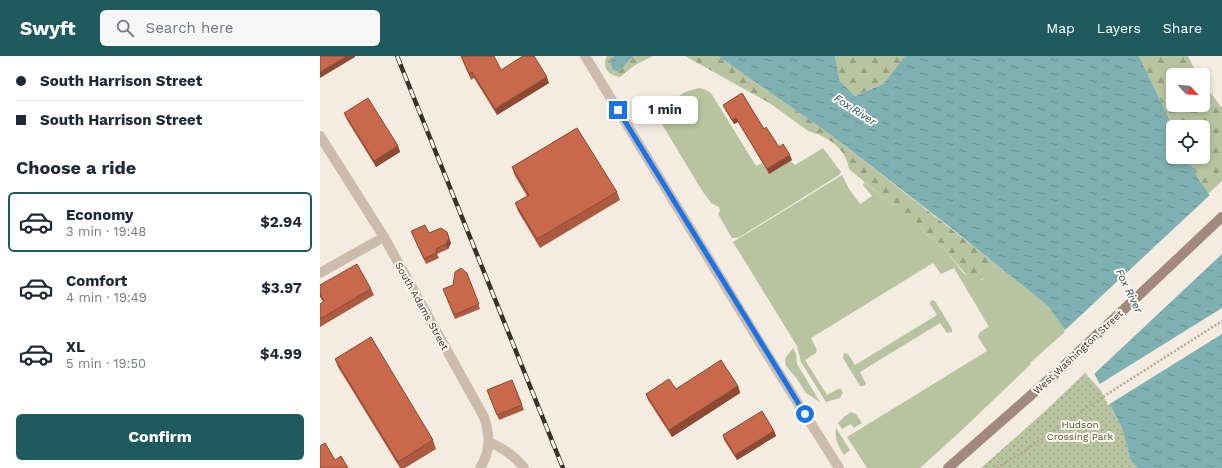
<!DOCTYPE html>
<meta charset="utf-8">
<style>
body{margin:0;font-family:"Work Sans",sans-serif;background:#f6f6f7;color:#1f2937;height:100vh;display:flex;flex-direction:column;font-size:15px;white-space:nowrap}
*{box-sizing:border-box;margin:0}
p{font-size:13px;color:#747a83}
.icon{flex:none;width:22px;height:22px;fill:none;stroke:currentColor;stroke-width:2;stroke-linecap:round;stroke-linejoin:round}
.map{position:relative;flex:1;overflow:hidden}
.drawer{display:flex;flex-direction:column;background:#fff;width:320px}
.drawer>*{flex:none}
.top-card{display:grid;align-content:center;height:88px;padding:0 16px;background:#fff}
.needle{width:26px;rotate:116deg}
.buttons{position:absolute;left:846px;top:12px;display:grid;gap:8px}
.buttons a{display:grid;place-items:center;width:44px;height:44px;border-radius:6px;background:#fff;box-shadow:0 2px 6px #0003;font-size:20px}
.end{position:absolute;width:18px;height:18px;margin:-9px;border:5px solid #1a73e8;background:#fff;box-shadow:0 0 0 2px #fff}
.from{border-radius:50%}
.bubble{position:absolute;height:28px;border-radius:6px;background:#fff;box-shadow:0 2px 6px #0003;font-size:13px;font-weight:700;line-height:28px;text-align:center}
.top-card b{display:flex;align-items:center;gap:14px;height:38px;font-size:15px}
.top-card b+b{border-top:1px solid #e0e1e3}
.top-card i{width:10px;height:10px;background:#1f2937}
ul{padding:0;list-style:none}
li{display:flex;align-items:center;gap:12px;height:60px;margin:0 8px 6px;padding:0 8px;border:2px solid transparent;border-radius:6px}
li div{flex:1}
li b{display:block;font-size:15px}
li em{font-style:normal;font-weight:700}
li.current{border-color:#1f5a5e}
li>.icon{width:36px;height:36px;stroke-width:1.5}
h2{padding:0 16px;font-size:18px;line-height:48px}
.button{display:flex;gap:8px;margin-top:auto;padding:8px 16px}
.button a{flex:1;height:46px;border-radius:6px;background:#1f5a5e;color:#fff;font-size:16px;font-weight:700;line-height:46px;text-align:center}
header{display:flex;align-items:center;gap:24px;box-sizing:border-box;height:56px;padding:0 20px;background:#1f5a5e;color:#fff}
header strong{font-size:19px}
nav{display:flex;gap:22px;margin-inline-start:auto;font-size:14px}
.search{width:280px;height:36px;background:#f6f6f7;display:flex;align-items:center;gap:10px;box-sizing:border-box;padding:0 14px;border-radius:6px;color:#747a83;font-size:15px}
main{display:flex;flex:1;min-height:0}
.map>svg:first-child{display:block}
</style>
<header>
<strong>Swyft</strong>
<div class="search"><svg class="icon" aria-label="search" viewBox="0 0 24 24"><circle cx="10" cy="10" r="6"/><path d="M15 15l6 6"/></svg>Search here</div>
<nav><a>Map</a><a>Layers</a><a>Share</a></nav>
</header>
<main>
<section class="drawer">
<div class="top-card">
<b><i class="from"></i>South Harrison Street</b>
<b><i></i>South Harrison Street</b>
</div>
<h2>Choose a ride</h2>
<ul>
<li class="current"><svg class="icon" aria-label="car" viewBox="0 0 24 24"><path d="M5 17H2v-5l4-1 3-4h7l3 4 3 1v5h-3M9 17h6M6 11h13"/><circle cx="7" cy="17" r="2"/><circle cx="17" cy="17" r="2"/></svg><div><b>Economy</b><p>3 min · 19:48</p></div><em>$2.94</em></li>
<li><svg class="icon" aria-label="car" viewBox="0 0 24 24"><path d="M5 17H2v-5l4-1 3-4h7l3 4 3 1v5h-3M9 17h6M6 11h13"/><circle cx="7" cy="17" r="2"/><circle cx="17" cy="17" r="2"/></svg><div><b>Comfort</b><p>4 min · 19:49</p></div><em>$3.97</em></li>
<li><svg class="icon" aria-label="car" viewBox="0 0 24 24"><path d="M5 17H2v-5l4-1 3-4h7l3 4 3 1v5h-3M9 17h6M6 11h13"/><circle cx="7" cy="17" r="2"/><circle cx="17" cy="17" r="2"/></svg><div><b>XL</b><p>5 min · 19:50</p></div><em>$4.99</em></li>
</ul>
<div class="button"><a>Confirm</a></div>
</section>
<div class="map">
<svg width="902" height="412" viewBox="0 0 902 412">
<defs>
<pattern id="forest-firs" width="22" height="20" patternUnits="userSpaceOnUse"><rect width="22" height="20" fill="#b8c4a0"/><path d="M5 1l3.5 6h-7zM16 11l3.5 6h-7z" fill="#97a083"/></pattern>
<pattern id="park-dots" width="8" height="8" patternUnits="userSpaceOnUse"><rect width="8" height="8" fill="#b8c4a0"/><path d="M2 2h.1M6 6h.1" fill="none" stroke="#97a083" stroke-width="1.8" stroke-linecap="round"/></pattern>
<pattern id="water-ripples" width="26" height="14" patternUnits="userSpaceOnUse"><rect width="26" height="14" fill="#7fb0b2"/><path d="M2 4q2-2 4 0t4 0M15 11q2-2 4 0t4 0" fill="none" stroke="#699091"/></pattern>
</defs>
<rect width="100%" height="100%" fill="#f4ebe1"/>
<g fill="#b8c4a0">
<path d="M379,32l5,1 7,4 45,73 6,-3 7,11 21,-13 5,4 28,-17 18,24 -2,3 -101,63h-6l-14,-24 2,-3 -1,-4 -8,-4 -10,-14 -41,-68 1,-8 -2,-4 26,-17z"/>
<path d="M522,119l7,14 11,15 12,-8 -9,-11 1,-3 20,16 32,22 4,6 11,12 14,12 19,24 18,6 15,-15 51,41 18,25 -36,32 1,1 -68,65 -43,39h-53l-20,-31 140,-86 -9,-14c0,-5 7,-8 11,-10l-35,-59 -13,6 -8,-11 -122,75 6,12 -1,3 -11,7 22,35 11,-6h3l2,3 -3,6 -14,4 -25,-40 -4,-16 -64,-104z"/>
<path d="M611,244l4,1 17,28v3l-5,1 -7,-10 -80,49 6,12 -2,2h-4l-17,-28 1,-5 4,1 7,11 82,-50 -7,-11z"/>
<path d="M473,292l3,6 1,10 23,38 -14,-9 -9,-14 -11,-13 -1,-5 1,-4z"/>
<path d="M531,356l5,2 6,9 -8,5 -3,-4 -9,5 -4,-6 6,-6z"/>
<path d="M516,372l14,22 -6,5c-6,-9 -10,-17 -8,-27z"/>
</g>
<g fill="url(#forest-firs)">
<path d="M287,0h7l-4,5 2,8 6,3 16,-16h19l-18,9 -15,12c-11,-1 -19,-10 -13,-21z"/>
<path d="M365,0h33l113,79 166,130c-8,8 -15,20 -27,14l-25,-29 -14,-12 -11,-12 -5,-6 -31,-22 -35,-29c-3,-21 -22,-33 -41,-38l-37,-27z"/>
<path d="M515,0h70l-22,28 -28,12 -15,-15z"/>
<path d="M819,0h49l9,19h-24v30h30v-22l19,25v73l-14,13 -10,-16 -11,-21h16v-30h-30z"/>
</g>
<path fill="url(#park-dots)" d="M765,317l20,22 17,33 9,33 6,7h-156l61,-54z"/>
<g fill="url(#water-ripples)">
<path d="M294,0h20l-16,16 -6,-3 -2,-8z"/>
<path d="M398,0h117l5,25 15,15 28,-12 22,-28h234l34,71v30h14l11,21 24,36v254h-85l-6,-7 -9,-33 -32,-63 -42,-59 -102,-82 -115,-89z"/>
</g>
<g fill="#f4ebe1">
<path d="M891,138l11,17v43l-129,121 -4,-9 -25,-35z"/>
<path d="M902,252v26l-114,71 -10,-20z"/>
</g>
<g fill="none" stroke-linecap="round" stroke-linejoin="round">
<path stroke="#b9a596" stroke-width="2.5" stroke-dasharray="2 2" stroke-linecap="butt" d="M677,412l35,-22 66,-46 124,-79"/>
<g stroke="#cdbbac" stroke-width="10">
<path d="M265,0l180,295 74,117"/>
<path d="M0,80l64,101 100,180c6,18 7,34 -4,51"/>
<path d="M0,217l64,-36"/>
<path d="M169,386c14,6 26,14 35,26"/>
</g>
<path stroke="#a18a7d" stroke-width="10" d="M628,412l106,-93 168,-158"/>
<g stroke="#3b302b" stroke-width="4.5">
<path id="rail" d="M77,0l166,412"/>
</g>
<use href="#rail" stroke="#fbf5ee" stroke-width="3" stroke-dasharray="9" stroke-linecap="butt"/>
</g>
<g fill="#ac5a40">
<path d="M141,0l40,14 48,13 -52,32 -23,-37 -3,2z"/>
<path d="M403,49l41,24 15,18 13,13 -23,14 -31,-52 -4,2 -9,-15z"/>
<path d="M24,57l54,33 2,6 -24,15 -29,-47z"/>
<path d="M192,111l105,25 3,8 -80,48 -22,-37 -3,-8 12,-7 -12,-20z"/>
<path d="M91,175l18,2 22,10 -3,6 -11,5 2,4 -13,6z"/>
<path d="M149,221v3l11,29 -25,10 -12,-30 10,-4z"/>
<path d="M0,229l51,4 3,6 -54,32v-23l3,-2 -3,-5z"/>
<path d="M15,303l98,81 3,9 -31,19h-5l-62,-101z"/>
<path d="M192,324l12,30 -25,10 -12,-30z"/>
<path d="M418,330l2,7 -68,44 -24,-37 -2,-6 30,-5z"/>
<path d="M454,375l2,5 -39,24 -13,-20 -1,-5z"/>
</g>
<g fill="#8c4a34">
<path d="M27,0h8v1l-35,21v-6z"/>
<path d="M227,21l2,6 -52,32 -2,-6z"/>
<path d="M416,62l2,4 -4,2 -2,-4z"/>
<path d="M78,90l2,6 -24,15 -2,-6z"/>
<path d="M470,99l2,5 -23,14 -2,-5z"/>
<path d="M127,176l4,11 -3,6 -2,-5z"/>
<path d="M418,330l2,7 -68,44 -3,-7z"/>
<path d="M454,375l2,5 -39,24 -2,-5z"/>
</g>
<g fill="#c8694b" stroke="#8c4a34">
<path d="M0,0h27l-27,16z"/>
<path d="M141,0h33l7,14 22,-14h11l13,21 -52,32 -23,-37 -3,2z"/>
<path d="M422,37l22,36 2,-2 13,20 4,-3 7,11 -23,14 -31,-51 -4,2 -9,-15z"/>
<path d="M48,42l30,48 -24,15 -30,-48z"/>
<path d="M257,72l40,64 -80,47 -22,-36 14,-8 -17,-28z"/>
<path d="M105,169l4,8 12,-5 6,4 2,6 -3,6 -10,5 1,4 -13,6 -13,-28z"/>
<path d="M37,208l14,25 -51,30v-15l4,-3 -4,-7v-9z"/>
<path d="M141,212l6,5 1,3 11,28 -25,11 -11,-26 10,-4 2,-13z"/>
<path d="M51,281l62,103 -35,22 -63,-103z"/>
<path d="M401,304l17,26 -69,44 -23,-36 23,-15 7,10z"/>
<path d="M192,324l10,25 -25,10 -10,-25z"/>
<path d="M442,355l12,20 -39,24 -12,-20z"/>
<path d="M5,387l10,17 6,-4 7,12h-28v-22z"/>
</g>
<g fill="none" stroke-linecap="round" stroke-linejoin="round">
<path stroke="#1a73e8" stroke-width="5" d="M298,54l187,304"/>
</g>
<g text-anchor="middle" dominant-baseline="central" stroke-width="4" stroke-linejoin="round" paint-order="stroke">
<g font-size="10" fill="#3b302b" stroke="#fbf5ee">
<text transform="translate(102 250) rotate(61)">South Adams Street</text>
<text transform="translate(758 296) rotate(-43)">West Washington Street</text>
</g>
<g font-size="10" fill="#4a5a2e" stroke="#fbf5ee">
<text x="760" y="368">Hudson<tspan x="760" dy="12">Crossing Park</tspan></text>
</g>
<g font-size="11" font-style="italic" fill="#1f5a5e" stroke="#fbf5ee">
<text transform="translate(535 54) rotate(33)">Fox River</text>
<text transform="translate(809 235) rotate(64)">Fox River</text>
</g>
</g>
</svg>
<div class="buttons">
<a><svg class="needle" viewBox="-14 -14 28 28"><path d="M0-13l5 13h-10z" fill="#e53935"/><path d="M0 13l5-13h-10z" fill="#747a83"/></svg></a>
<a><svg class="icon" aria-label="locate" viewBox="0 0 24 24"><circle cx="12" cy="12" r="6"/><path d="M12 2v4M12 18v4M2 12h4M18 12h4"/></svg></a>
</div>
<i class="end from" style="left:485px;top:358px"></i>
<i class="end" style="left:298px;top:54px"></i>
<div class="bubble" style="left:312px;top:40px;width:66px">1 min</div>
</div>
</main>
